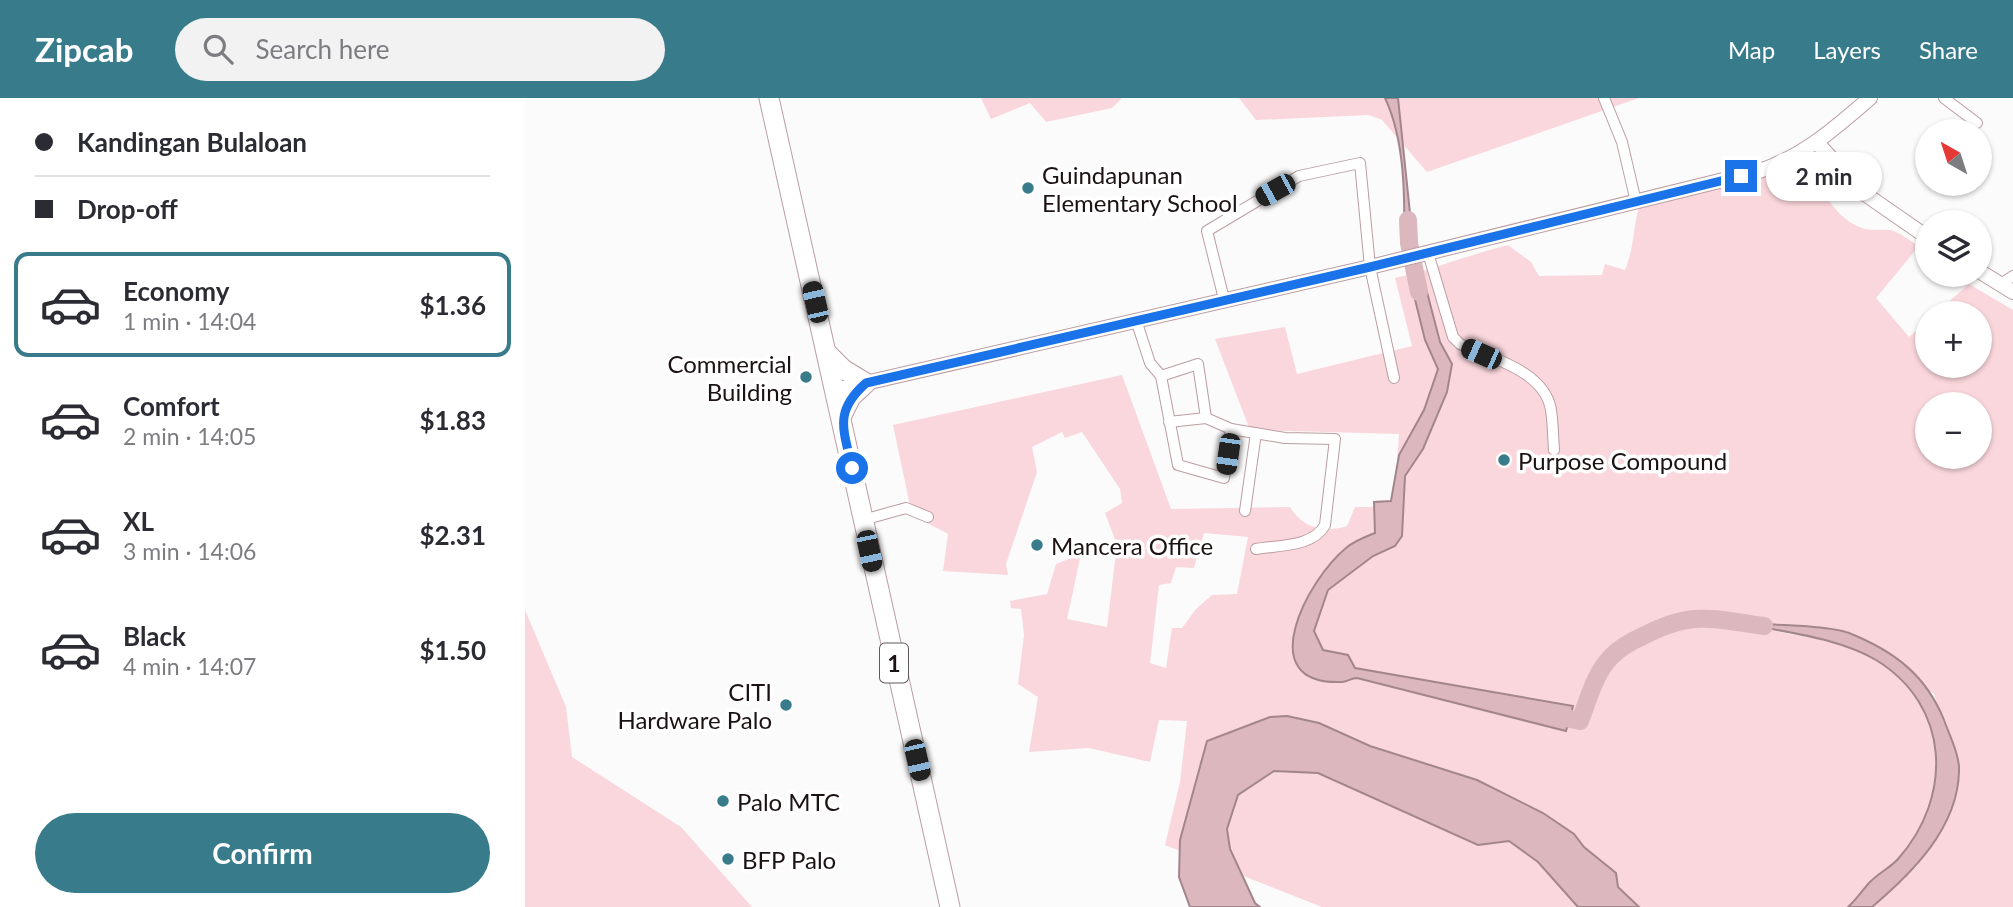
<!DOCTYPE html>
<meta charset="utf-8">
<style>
body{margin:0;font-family:Lato,sans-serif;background:#f2f2f3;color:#2b2b33;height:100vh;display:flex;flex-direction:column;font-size:26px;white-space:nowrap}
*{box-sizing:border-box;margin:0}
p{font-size:23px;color:#7c7c81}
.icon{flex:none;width:38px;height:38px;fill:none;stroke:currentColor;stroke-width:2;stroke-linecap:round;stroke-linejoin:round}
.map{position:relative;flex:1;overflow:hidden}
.side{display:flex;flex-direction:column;background:#fff;width:525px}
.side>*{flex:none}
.top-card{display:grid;align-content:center;height:154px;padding:0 35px;background:#fff}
.needle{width:46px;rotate:321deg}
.buttons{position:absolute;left:1390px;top:21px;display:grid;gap:14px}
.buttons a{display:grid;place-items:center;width:77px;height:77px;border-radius:50%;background:#fff;box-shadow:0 2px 5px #0004;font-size:35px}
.end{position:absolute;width:32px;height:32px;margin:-16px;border:9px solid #1a73e8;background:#fff;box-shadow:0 0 0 4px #fff}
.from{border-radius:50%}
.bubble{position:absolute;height:49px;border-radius:24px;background:#fff;box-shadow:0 2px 5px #0004;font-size:23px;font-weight:700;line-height:49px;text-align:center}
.car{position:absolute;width:21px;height:42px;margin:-21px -10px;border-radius:9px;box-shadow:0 0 5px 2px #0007;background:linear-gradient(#222 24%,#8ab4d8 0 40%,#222 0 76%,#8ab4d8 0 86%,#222 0)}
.top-card b{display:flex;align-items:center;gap:24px;height:66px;font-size:26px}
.top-card b+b{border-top:2px solid #e1e1e2}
.top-card i{width:18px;height:18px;background:#2b2b33}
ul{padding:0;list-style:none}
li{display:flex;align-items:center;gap:21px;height:105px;margin:0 14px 10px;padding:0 21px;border:4px solid transparent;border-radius:14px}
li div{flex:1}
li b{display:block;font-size:26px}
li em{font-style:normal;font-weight:700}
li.current{border-color:#387c8c}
li>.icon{width:63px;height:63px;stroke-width:1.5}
.cta{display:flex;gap:14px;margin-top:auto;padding:14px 35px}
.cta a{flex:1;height:80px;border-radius:42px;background:#387c8c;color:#fff;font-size:28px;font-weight:700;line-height:80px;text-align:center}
header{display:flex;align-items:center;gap:42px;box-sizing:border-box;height:98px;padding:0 35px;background:#387c8c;color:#fff}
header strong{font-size:33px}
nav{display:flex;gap:38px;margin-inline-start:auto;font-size:24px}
.search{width:490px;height:63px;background:#f2f2f3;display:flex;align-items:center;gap:18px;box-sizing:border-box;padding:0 24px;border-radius:38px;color:#7c7c81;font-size:26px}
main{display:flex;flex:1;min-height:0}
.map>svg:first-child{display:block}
</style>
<header>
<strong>Zipcab</strong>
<div class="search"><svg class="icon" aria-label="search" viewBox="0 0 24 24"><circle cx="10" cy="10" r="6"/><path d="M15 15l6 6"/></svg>Search here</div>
<nav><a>Map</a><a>Layers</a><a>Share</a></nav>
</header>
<main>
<section class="side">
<div class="top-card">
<b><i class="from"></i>Kandingan Bulaloan</b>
<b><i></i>Drop-off</b>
</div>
<ul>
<li class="current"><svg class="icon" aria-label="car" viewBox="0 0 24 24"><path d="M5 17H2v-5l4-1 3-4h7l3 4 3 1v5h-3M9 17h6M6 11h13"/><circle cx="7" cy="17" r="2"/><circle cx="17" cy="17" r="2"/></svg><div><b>Economy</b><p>1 min · 14:04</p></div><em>$1.36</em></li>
<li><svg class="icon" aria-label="car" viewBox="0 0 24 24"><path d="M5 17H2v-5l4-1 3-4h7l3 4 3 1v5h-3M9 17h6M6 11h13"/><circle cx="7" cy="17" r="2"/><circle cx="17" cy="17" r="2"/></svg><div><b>Comfort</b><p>2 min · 14:05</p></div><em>$1.83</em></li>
<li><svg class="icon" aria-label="car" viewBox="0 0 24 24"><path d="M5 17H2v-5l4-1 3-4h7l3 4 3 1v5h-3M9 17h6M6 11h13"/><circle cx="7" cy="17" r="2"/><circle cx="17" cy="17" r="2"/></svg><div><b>XL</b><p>3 min · 14:06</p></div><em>$2.31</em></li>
<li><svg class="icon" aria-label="car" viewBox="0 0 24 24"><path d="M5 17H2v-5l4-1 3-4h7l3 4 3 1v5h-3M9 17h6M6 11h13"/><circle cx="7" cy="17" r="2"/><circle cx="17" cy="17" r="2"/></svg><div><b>Black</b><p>4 min · 14:07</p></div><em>$1.50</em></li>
</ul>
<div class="cta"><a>Confirm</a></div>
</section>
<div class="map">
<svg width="1488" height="809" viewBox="0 0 1488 809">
<rect width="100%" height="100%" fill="#fbfbfb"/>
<g fill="#fad7dc" fill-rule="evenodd">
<path d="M456,0h141l-10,10 -66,14 -16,-19 -39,16z"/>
<path d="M714,0h400l-212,74 -45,-52 -13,-5 -113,5z"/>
<path d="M1259,73c43,6 43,45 78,57 8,3 19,1 28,2 10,2 20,11 29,16l-43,52 33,39 18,-15v44h52v-53h-43l33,-29 44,26v597h-141l45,-41 43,-96 -26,-76 -65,-51 -22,-11 -97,-8c41,14 89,12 127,37 73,47 77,136 21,198 -9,9 -21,15 -29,24 -7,8 -13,17 -21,24h-526l-157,-62 15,-63 7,-61 -28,-1 -9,42 -61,-14 -60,4 9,-55 -20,-13 6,-49 -3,-26 -10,-1 -1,-7 37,-7 9,-30 25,-10 -14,65 40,8 10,-82 -12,-32 17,-10 -2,-14 -38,-57 -17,6 -3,-6 -30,15 5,25 -31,92 2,11 -65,-4 5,-37 -36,-19 -19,-90 229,-50 49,134 119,-2c12,21 35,26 57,19l8,-19h39l5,-73 -149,-4 -35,-91 70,-12 12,47 115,-28 -17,-68c39,-9 74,-23 113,-33l23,17 8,14 63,-1 3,-11 20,6c10,-25 7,-38 14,-63zM1402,306h52v53h-52zM679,435l44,4 -11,57 -25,1 -16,14 -14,19h-10l-6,40 -16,-5 9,-78 12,-2 5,-16 18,1z"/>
<path d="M0,512l41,97 6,50 109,70 71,80h-227z"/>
</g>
<g fill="#dcb8be" stroke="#a2868b" stroke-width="2">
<path d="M860,0h13l15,144 -9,2c1,-46 1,-104 -19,-146z"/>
<path d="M896,171l19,73 12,22 -5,28 -24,57 -18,27 -3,60 -7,10 -22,10 -45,34 -14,41 9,19 25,5 7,13 218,38 -7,25 -209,-53c-6,0 -10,4 -15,4 -92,4 -34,-103 4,-134 8,-7 19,-11 29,-15l-1,-31 17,-1 8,-46 25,-45 14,-41 -13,-29 -17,-69z"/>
<path d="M1217,525c25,2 87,2 107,10 45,18 77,42 95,87 5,14 16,36 15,51 -1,57 -47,102 -87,136h-24c8,-7 14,-16 21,-24 8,-9 21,-15 29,-24 55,-62 53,-153 -22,-199 -39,-23 -90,-27 -134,-37z"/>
<path d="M762,618l32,7 51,23 107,34 66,33 31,21 10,13 32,26 2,14 21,20h-61l-40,-45 -29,-21 -31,4 -160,-72 -44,-2 -36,24 -11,34 3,20 25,54 5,4h-70l-11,-30 1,-37 27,-99 63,-24z"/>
</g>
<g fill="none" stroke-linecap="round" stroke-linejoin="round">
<g stroke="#dcb8be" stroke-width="18">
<path d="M883,122l1,23 10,49"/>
<path d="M1022,616l33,7c8,-21 15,-48 31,-64 8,-9 21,-16 32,-21 50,-26 68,-17 121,-10"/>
</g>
<g stroke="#bb9da1" stroke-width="12">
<g id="street">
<path d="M1079,0l18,44 14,60"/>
<path d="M1419,0l33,25"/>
<path d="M903,155l25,84 7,7c31,14 85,27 91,66 2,13 2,27 3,40"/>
<path d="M1476,186l12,-8"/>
<path d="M699,201l-17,-68 92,-55 61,-13 10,104 24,111"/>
<path d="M611,222l14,43 11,13 17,89 46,13 7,-49 -25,-11 -37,4"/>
<path d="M636,278l37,-12 8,54"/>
<path d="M706,331l54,9 50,1 -10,86c-12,22 -46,20 -69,24"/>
<path d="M720,413l11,-78"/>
<path d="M338,422l43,-12 22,9"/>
</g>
</g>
<g stroke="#bb9da1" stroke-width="16">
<g id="secondary">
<path d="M1292,45l48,51 62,43"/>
<path d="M1253,69l35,3 47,23"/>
<path d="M1454,173l34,21"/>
<path d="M310,292l535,-123 386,-95c46,-14 78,-43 114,-74"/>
</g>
</g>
<g stroke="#bb9da1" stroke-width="21">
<g id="highway">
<path d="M244,0l181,809"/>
<path d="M302,255l16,16 23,14 -15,14 -10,20"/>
</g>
</g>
<use href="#street" stroke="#fff" stroke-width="10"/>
<use href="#secondary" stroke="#fff" stroke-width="14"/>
<use href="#highway" stroke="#fff" stroke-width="19"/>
</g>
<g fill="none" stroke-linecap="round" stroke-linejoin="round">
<path stroke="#1a73e8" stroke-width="9" d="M327,370c-8,-38 -19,-56 14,-85l504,-116 371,-91"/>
</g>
<g fill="#387c8c" stroke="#fff" stroke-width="2.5">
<circle cx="503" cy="90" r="7"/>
<circle cx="281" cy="279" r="7"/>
<circle cx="979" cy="362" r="7"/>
<circle cx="512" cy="447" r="7"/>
<circle cx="261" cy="607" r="7"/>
<circle cx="198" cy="703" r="7"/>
<circle cx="203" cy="761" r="7"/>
</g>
<g text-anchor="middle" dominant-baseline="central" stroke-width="7" stroke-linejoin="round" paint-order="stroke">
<rect fill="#fff" stroke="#60595a" stroke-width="2" x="355" y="545.5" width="28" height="39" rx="5"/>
<g font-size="23" font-weight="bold" fill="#1c1213">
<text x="369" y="565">1</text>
</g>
<g font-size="24" fill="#1c1213" stroke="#fff" text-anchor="start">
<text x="517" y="76">Guindapunan<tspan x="517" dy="28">Elementary School</tspan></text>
<text x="267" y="265" text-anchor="end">Commercial<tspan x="267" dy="28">Building</tspan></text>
<text x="993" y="362">Purpose Compound</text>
<text x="526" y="447">Mancera Office</text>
<text x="247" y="593" text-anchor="end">CITI<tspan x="247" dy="28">Hardware Palo</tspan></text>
<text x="212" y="703">Palo MTC</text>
<text x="217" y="761">BFP Palo</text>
</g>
</g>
</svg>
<div class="buttons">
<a><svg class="needle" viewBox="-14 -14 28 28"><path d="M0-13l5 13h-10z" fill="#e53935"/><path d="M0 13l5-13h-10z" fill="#7c7c81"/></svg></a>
<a><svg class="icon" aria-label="layers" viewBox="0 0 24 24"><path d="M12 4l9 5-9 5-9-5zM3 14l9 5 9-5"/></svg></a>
<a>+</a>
<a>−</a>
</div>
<i class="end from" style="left:327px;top:370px"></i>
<i class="end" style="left:1216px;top:78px"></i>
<div class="bubble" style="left:1241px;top:54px;width:116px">2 min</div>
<i class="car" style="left:750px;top:92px;rotate:241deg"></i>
<i class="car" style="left:290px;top:204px;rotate:347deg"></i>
<i class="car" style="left:956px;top:256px;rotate:294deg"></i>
<i class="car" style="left:703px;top:356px;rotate:188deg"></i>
<i class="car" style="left:344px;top:453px;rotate:168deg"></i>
<i class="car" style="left:392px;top:662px;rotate:167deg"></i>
</div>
</main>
